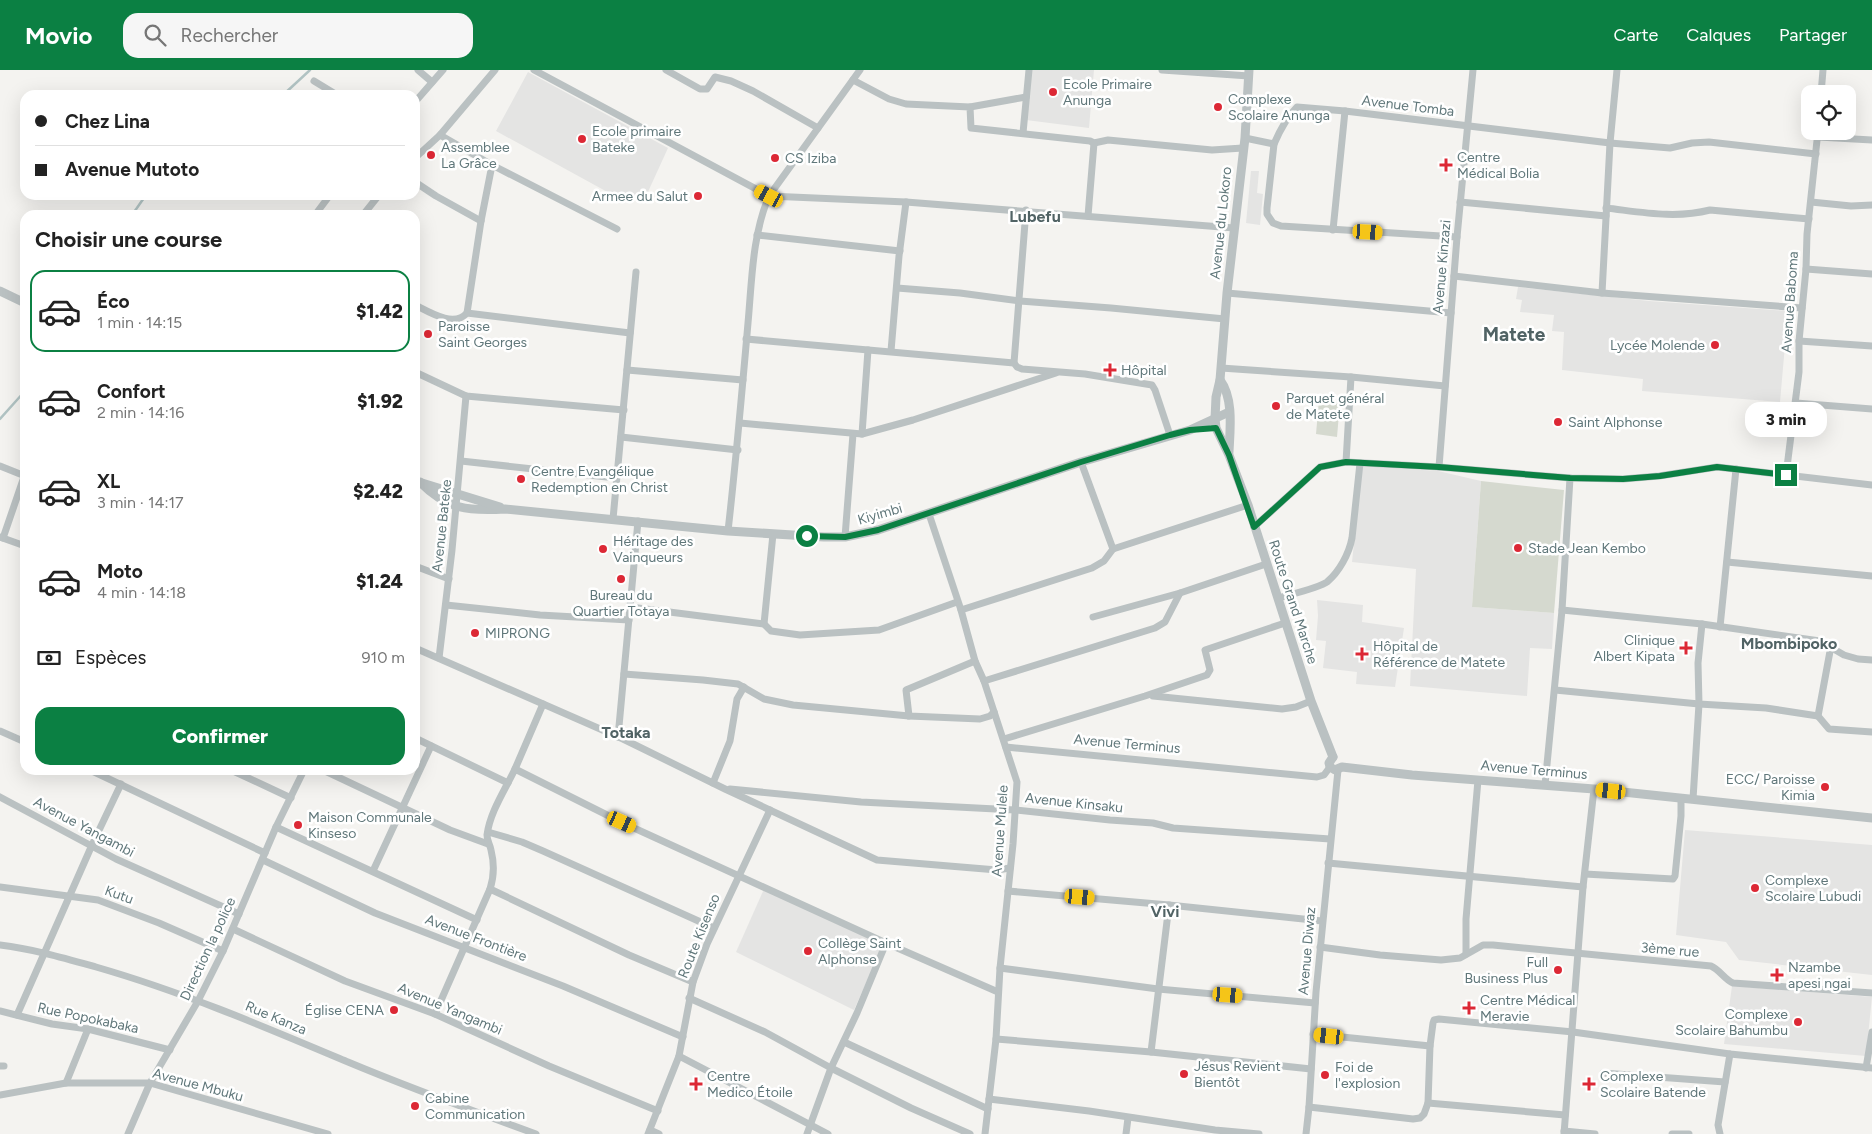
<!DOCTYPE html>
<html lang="fr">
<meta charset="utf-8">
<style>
body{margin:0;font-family:Figtree,sans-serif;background:#f6f6f6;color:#222;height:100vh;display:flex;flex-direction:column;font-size:19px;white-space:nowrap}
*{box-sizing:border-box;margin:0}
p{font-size:16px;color:#767676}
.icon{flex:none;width:28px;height:28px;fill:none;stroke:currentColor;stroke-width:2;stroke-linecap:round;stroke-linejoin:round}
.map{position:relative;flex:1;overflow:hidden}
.sheet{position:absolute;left:20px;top:140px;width:400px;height:565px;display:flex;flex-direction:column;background:#fff;border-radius:15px;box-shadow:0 5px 20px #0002}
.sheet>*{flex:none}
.banner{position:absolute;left:20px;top:20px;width:400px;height:110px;border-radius:15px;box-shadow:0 5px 20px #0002;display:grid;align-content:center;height:110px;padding:0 15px;background:#fff}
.tools{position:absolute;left:1801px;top:15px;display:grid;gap:10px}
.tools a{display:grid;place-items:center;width:55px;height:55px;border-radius:10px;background:#fff;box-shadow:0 5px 20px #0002;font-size:25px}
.end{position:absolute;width:22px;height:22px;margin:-11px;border:6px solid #0b8043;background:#fff;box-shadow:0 0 0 2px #fff}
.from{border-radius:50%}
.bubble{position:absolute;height:35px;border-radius:15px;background:#fff;box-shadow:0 5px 20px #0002;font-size:16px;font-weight:800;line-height:35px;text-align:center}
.car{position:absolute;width:15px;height:30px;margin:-15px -8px;border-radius:6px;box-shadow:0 0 4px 1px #0007;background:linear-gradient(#f5c518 24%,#345 0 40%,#f5c518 0 76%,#345 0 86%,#f5c518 0)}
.banner b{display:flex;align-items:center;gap:18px;height:48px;font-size:19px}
.banner b+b{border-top:1px solid #e0e0e0}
.banner i{width:12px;height:12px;background:#222}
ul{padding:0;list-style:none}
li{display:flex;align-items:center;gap:15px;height:82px;margin:0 10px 8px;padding:0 5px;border:2px solid transparent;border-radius:15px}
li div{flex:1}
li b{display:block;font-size:19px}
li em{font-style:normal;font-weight:800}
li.current{border-color:#0b8043}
li>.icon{width:45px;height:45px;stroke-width:1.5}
h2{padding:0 15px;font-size:22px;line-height:60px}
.pay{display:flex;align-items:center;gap:12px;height:55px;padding:0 15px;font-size:19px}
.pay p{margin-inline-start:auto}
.cta{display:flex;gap:10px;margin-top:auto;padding:10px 15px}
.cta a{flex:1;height:58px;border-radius:15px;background:#0b8043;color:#fff;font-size:20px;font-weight:800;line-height:58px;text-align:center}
header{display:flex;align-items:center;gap:30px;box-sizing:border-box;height:70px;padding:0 25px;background:#0b8043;color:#fff}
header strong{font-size:24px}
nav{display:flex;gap:28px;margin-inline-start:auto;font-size:18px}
.search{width:350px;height:45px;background:#f6f6f6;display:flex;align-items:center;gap:12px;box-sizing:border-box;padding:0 18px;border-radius:15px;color:#767676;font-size:19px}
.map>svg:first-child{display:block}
</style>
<header>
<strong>Movio</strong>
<div class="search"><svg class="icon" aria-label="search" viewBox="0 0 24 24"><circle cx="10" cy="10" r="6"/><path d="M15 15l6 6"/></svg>Rechercher</div>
<nav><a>Carte</a><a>Calques</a><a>Partager</a></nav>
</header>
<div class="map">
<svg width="1872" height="1064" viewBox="0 0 1872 1064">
<rect width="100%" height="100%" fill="#f4f3f0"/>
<g fill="#e4e4e3">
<path d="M1031,0h63l-5,58 -63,-8z"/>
<path d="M528,2l140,76 -21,46 -25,6 -126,-69z"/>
<path d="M1251,101h8l-2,22 6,1 -3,31 -14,-2z"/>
<path d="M1518,217l131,14 139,10 -8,91 -138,-11 1,-12 -81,-9 2,-38 -12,-1 2,-16 -34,-3 2,-12 -6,-1z"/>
<path d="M1362,396l76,5 43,10 -9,126 82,6 -2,36 -22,-1 -3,48 -117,-10 6,-117 -64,-7z"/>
<path d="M1317,530l46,5 -1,17 42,6 -9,59 -39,-3 1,-12 -34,-4 3,-27 -10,-1 2,-24z"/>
<path d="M1685,760l187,15v130l-133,-15 -13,-18 -50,-7z"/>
<path d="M764,819l111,52 6,8 -27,61 -118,-58z"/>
<path d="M1732,916l140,11 -6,59 -142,-12z"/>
</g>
<g fill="#d5d9cf">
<path d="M1319,330l21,2 -3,35 -21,-3z"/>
<path d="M1481,411l83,9 -10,123 -82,-6z"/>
</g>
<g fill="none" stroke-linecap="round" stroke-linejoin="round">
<g stroke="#b1c3c3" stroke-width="2.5">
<path d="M283,25l27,-25"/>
<path d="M132,145l14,-20"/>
<path d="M0,349l25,-28"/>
</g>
<g stroke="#bac1c2" stroke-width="7">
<path d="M418,0l14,12"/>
<path d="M534,0l235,126 137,6 328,26"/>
<path d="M666,0l34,19h7l8,-12 16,4 22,10 65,37"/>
<path d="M1162,0l87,6"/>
<path d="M853,10l36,19 17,5 64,3 1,21 119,13 4,2 14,-3 104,10 31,-2"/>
<path d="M314,11l23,14"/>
<path d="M1821,24l2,-24"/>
<path d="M415,32l28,-32"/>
<path d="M970,37l56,-10"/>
<path d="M1023,63l6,-63"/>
<path d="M440,65l52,30 125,64"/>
<path d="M1818,67l54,3"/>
<path d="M1245,68l29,6c6,-14 12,-26 23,-37l48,4 265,32 60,5 22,-5 17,-1 107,12"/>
<path d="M1274,74l-7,64v6l6,9 8,3 176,11"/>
<path d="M415,88l25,-23 55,-65"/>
<path d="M415,112l21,14 45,25"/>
<path d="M1460,132l146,14"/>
<path d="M1811,132l40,4 21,-1"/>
<path d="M1606,138c35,4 69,11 104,2l99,9"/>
<path d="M315,145l15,-20"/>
<path d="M363,145l16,-20"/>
<path d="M1088,146l6,-73"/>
<path d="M1333,160l12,-119"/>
<path d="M757,165l143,16"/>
<path d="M1806,199l66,5"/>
<path d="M1454,206l148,17 200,15"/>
<path d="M897,218l63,5 60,8 91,7 114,11"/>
<path d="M1227,223l224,20"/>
<path d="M1602,223l8,-150 7,-73"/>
<path d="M415,235c14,7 39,23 52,8l163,20"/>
<path d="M467,243l14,-92 11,-56"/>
<path d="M746,269l268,24 3,4 5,2 63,5 67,11 3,5 15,45"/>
<path d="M1799,271l73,5"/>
<path d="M891,281l8,-95 7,-54"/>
<path d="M1014,293l12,-153"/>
<path d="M1221,298l130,9 94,9"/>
<path d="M627,300l116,10"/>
<path d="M415,302l51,24 158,14"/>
<path d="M1796,333l76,6"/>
<path d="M740,353l122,11 51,-14 143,-47"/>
<path d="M862,364l6,-84"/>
<path d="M621,367l117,13"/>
<path d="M461,391l155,17"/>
<path d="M1081,392l32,87"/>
<path d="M1346,392l5,-85"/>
<path d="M0,396l25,10"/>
<path d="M1439,397l18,-230 16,-167"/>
<path d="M1786,405l13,-103v-31l7,-72 1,-35 11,-103"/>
<path d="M929,444l32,96 14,51 9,20 33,101 -4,62 -13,124 -4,71 -11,95"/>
<path d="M613,449l23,-247"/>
<path d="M1254,457l66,-60 26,-5 93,5 131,11 53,1 36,-3 58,-9 155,18"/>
<path d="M728,461c8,-70 14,-139 20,-208 4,-43 4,-87 21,-127l91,-126"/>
<path d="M0,467l25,9"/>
<path d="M845,467l8,-103"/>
<path d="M3,468l22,-64"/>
<path d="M1727,492l145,14"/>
<path d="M415,496l34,13"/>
<path d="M1278,528c10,-3 41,-10 49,-16 12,-10 22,-28 25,-44l8,-75"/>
<path d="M446,535l94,10 89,5"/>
<path d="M630,537l134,17 7,7 29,4 79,-5 78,-28"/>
<path d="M961,540l131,-42 12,-7 9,-12 135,-44"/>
<path d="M1562,540l140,14 118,17 24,14 14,4 14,1"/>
<path d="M1093,547l87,-24"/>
<path d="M764,554l9,-90"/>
<path d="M1720,557l16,-158"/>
<path d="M1831,576l-13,70 11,13 43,3"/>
<path d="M415,578l208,91 102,50 152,71 120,10 13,-2"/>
<path d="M439,588l13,-108 14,-154"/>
<path d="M624,604l79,6 35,4 26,15 29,6 116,11 71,3 10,-3 4,-4"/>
<path d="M984,611l171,-53 10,-6 15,-29 86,-29"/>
<path d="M1555,620l144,14 67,4 52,8"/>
<path d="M1153,626l129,13 14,-2 15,-6"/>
<path d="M909,646l-3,-26 69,-29"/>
<path d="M0,661l25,11"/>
<path d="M618,667l20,-216"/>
<path d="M415,668l93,45"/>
<path d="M1004,669l141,-43 62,-21 3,-5 -5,-20 80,-27"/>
<path d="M1006,677l311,30 7,-2 6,-8"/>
<path d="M515,699l28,-65"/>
<path d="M90,700l175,83"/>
<path d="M231,700l60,28"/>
<path d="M323,700l127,60 38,14"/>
<path d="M713,713l17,-42 7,-42 7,-12"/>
<path d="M1545,715l17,-175 8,-132"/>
<path d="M730,719l131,13 154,8 95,10 43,3 20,5 157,11"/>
<path d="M0,727l116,62 123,55"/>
<path d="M1693,729l6,-95 -1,-41 4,-39"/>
<path d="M276,757l201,93"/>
<path d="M488,762l34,10 21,9 171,77"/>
<path d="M263,790l112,53 188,73 120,51"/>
<path d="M1328,793l255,24"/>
<path d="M373,801l58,-125"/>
<path d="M1585,804l88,5 2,-3 6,-60v-18"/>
<path d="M0,817l98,13 61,23 64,28"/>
<path d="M490,819l139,66 64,27"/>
<path d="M1008,821l161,14 153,16"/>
<path d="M233,859l112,52 90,33 114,52 109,45"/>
<path d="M0,875c33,4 64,13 96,22 87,25 169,60 252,95 62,26 125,49 188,72"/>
<path d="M1320,877l60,8 61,5 19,-2 23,-13h10l218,21c9,4 13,13 22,17l139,10"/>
<path d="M1466,884v-35l12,-139"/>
<path d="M1000,898l158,21 157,14"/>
<path d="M689,928l76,34 66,36 80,40 59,26"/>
<path d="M0,941l52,13 36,5 82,21"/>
<path d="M435,944l55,-125c4,-12 4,-27 1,-39 -1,-6 -4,-9 -4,-15 3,-23 18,-45 28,-66l108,54 263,120 112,49"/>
<path d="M17,945l75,-170 29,-61"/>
<path d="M1313,964l117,12 3,-23 1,-3 5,-1 134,13 157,22 142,14"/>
<path d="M996,969l155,13 160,17"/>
<path d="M844,972l144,67"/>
<path d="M1151,982l18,-147"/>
<path d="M679,986l149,78"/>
<path d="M0,996h4"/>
<path d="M1866,998l6,-36"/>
<path d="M1603,1003l122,9"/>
<path d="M66,1013l22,-54"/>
<path d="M0,1025l66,-12h84l178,51"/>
<path d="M989,1029l100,12 126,19 44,4"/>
<path d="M1428,1033l2,-57"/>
<path d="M1309,1037l104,12 7,-1 4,-4 4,-11 137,12"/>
<path d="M650,1060l9,4"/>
<path d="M1564,1061l31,3"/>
<path d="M128,1064l22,-51 48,-82 25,-50 53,-124 28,-57"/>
<path d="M648,1064l31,-78 14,-74 14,-38 63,-134"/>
<path d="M807,1064l24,-66 26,-55 29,-70"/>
<path d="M1126,1064l2,-16"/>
<path d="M1306,1064l3,-27 7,-115 22,-222"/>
<path d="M1564,1064l19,-247 11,-98"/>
<path d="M1672,1064h17"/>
<path d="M1720,1064l-2,-9 12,-71"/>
</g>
<g stroke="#bac1c2" stroke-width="9">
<path d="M1249,0l-4,68 -18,155 -7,87 -4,17 -1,22 1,9 13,27 19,50 63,196 22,56"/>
<path d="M0,221l25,12"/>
<path d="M1220,310c14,19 10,49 9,72"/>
<path d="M420,412c28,28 48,29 85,27l223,22 96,6h21l33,-7 203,-68 109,-32 39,-18"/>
<path d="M422,413l78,24"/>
<path d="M1333,687l-4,6 1,4 5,3 7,-3 70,8 182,14 278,29"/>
</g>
</g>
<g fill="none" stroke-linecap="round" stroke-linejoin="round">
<path stroke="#0b8043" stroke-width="6" d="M807,466l38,1 33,-7 203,-68 89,-27 20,-5 26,-2 13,27 25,72 66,-60 26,-5 93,5 131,11 53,1 37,-3 57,-9 69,8"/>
</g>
<g fill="#dc2835" stroke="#fff" stroke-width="2">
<circle cx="1053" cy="22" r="5"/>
<circle cx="1218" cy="37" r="5"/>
<circle cx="582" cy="69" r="5"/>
<circle cx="431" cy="85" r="5"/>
<circle cx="775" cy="88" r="5"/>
<path d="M1443.5 87.5h5v5h5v5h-5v5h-5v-5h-5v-5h5z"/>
<circle cx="698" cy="126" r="5"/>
<circle cx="428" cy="264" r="5"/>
<circle cx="1715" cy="275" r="5"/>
<path d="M1107.5 292.5h5v5h5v5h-5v5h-5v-5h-5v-5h5z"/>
<circle cx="1276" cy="336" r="5"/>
<circle cx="1558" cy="352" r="5"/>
<circle cx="521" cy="409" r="5"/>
<circle cx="1518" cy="478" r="5"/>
<circle cx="603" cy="479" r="5"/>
<circle cx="621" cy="509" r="5"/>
<circle cx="475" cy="563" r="5"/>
<path d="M1683.5 570.5h5v5h5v5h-5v5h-5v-5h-5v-5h5z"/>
<path d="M1359.5 576.5h5v5h5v5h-5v5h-5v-5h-5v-5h5z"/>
<circle cx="1825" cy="717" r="5"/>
<circle cx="298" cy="755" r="5"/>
<circle cx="1755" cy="818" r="5"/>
<circle cx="808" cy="881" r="5"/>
<circle cx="1558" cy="900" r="5"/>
<path d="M1774.5 897.5h5v5h5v5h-5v5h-5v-5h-5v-5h5z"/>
<path d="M1466.5 930.5h5v5h5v5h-5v5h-5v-5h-5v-5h5z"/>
<circle cx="394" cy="940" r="5"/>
<circle cx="1798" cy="952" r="5"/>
<circle cx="1184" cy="1004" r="5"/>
<circle cx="1325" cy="1005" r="5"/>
<path d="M693.5 1006.5h5v5h5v5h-5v5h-5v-5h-5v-5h5z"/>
<path d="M1586.5 1006.5h5v5h5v5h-5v5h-5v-5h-5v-5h5z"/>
<circle cx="415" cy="1036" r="5"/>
</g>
<g text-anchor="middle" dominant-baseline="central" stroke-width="5" stroke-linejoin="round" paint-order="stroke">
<g font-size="14" fill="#60777a" stroke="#fff" text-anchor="start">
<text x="1063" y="14">Ecole Primaire<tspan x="1063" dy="16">Anunga</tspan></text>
<text x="1228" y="29">Complexe<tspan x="1228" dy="16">Scolaire Anunga</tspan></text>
<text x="592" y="61">Ecole primaire<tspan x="592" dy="16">Bateke</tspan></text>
<text x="441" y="77">Assemblee<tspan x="441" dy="16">La Grâce</tspan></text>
<text x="1457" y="87">Centre<tspan x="1457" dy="16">Médical Bolia</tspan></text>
<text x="785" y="88">CS Iziba</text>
<text x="688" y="126" text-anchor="end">Armee du Salut</text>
<text x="438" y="256">Paroisse<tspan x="438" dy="16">Saint Georges</tspan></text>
<text x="1705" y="275" text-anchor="end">Lycée Molende</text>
<text x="1121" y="300">Hôpital</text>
<text x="1286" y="328">Parquet général<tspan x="1286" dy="16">de Matete</tspan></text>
<text x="1568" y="352">Saint Alphonse</text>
<text x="531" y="401">Centre Evangélique<tspan x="531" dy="16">Redemption en Christ</tspan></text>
<text x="613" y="471">Héritage des<tspan x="613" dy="16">Vainqueurs</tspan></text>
<text x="1528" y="478">Stade Jean Kembo</text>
<text x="621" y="525" text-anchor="middle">Bureau du<tspan x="621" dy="16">Quartier Totaya</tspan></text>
<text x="485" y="563">MIPRONG</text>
<text x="1675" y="570" text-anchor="end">Clinique<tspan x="1675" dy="16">Albert Kipata</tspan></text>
<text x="1373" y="576">Hôpital de<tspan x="1373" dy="16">Référence de Matete</tspan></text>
<text x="1815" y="709" text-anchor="end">ECC/ Paroisse<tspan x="1815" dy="16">Kimia</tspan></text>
<text x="308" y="747">Maison Communale<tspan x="308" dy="16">Kinseso</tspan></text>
<text x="1765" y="810">Complexe<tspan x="1765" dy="16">Scolaire Lubudi</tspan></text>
<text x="818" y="873">Collège Saint<tspan x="818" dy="16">Alphonse</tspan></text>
<text x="1548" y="892" text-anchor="end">Full<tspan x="1548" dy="16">Business Plus</tspan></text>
<text x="1788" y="897">Nzambe<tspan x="1788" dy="16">apesi ngai</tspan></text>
<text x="1480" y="930">Centre Médical<tspan x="1480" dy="16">Meravie</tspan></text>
<text x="384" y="940" text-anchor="end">Église CENA</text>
<text x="1788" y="944" text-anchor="end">Complexe<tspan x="1788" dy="16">Scolaire Bahumbu</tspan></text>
<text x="1194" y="996">Jésus Revient<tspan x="1194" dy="16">Bientôt</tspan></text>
<text x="1335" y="997">Foi de<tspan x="1335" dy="16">l'explosion</tspan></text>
<text x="707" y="1006">Centre<tspan x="707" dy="16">Medico Étoile</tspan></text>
<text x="1600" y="1006">Complexe<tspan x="1600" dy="16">Scolaire Batende</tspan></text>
<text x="425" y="1028">Cabine<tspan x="425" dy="16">Communication</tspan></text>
</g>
<g font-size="14" fill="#60777a" stroke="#fff">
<text transform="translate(1408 36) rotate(7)">Avenue Tomba</text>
<text transform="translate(1221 153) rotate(-84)">Avenue du Lokoro</text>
<text transform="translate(1442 197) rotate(-85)">Avenue Kinzazi</text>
<text transform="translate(1790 232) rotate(-86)">Avenue Baboma</text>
<text transform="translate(880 444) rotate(-16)">Kiyimbi</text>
<text transform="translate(442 456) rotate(-84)">Avenue Bateke</text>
<text transform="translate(1293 532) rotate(72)">Route Grand Marche</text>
<text transform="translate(1127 674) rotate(5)">Avenue Terminus</text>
<text transform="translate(1534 700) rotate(5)">Avenue Terminus</text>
<text transform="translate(1074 733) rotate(6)">Avenue Kinsaku</text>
<text transform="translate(84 757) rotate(28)">Avenue Yangambi</text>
<text transform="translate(1000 761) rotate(-86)">Avenue Mulele</text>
<text transform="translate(119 825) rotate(20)">Kutu</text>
<text transform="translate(699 866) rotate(-68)">Route Kisenso</text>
<text transform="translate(476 868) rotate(21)">Avenue Frontière</text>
<text transform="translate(208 879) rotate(-65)">Direction la police</text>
<text transform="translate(1670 880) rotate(5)">3ème rue</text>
<text transform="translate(1307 881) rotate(-85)">Avenue Diwaz</text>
<text transform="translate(450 939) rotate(23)">Avenue Yangambi</text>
<text transform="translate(88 948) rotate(12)">Rue Popokabaka</text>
<text transform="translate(276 948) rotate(23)">Rue Kanza</text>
<text transform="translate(198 1015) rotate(15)">Avenue Mbuku</text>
</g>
<g font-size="16" font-weight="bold" fill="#516365" stroke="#fff">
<text x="1035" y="146">Lubefu</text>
<text x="1789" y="573">Mbombipoko</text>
<text x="626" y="662">Totaka</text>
<text x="1165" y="841">Vivi</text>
</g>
<g font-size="19" font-weight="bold" fill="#516365" stroke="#fff">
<text x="1514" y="264">Matete</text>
</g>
</g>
</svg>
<div class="tools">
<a><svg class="icon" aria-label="locate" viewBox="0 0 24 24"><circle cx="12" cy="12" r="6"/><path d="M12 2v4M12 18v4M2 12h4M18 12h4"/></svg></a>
</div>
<i class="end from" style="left:807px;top:466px"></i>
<i class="end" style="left:1786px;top:405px"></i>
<div class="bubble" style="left:1745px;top:332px;width:82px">3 min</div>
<i class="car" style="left:769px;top:126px;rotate:298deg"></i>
<i class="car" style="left:1368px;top:162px;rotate:93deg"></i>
<i class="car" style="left:1611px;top:721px;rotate:276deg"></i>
<i class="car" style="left:622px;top:752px;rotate:114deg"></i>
<i class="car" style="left:1080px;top:827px;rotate:95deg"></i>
<i class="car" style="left:1228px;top:925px;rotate:94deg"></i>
<i class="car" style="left:1329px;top:966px;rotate:276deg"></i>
<div class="banner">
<b><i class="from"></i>Chez Lina</b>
<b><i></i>Avenue Mutoto</b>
</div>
<section class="sheet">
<h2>Choisir une course</h2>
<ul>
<li class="current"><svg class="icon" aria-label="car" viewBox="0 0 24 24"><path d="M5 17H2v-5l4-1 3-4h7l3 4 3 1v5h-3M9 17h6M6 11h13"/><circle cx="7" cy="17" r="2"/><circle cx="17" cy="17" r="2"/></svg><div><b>Éco</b><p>1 min · 14:15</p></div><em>$1.42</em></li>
<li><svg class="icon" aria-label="car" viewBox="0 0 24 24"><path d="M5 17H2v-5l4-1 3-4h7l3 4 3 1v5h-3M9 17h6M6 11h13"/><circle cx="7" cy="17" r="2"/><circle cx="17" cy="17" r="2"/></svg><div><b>Confort</b><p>2 min · 14:16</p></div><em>$1.92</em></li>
<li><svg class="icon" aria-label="car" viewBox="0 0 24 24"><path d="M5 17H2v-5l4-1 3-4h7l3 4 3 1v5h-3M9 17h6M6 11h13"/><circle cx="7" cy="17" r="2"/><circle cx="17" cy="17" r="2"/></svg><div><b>XL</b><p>3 min · 14:17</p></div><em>$2.42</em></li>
<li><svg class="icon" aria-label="car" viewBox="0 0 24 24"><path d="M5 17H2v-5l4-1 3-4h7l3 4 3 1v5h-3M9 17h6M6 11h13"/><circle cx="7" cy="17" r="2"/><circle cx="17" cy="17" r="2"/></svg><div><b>Moto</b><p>4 min · 14:18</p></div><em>$1.24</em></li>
</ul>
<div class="pay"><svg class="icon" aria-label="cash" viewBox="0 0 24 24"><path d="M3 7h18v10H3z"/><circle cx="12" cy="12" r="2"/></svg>Espèces<p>910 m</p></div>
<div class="cta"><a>Confirmer</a></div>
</section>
</div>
